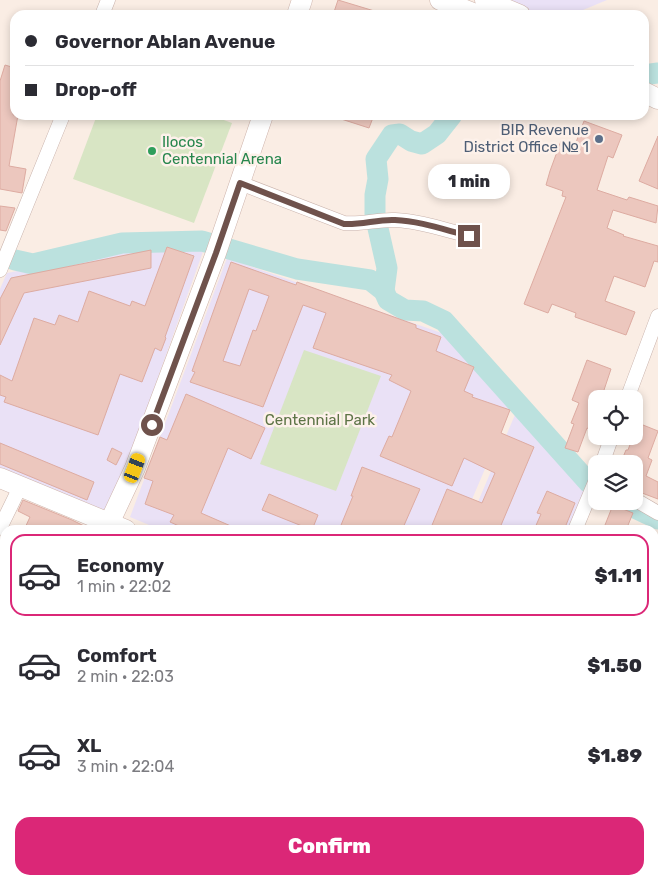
<!DOCTYPE html>
<meta charset="utf-8">
<style>
body{margin:0;font-family:Rubik,sans-serif;background:#f7f7f7;color:#2b2b33;height:100vh;display:flex;flex-direction:column;font-size:19px;white-space:nowrap}
*{box-sizing:border-box;margin:0}
p{font-size:16px;color:#7c7c81}
.icon{flex:none;width:28px;height:28px;fill:none;stroke:currentColor;stroke-width:2;stroke-linecap:round;stroke-linejoin:round}
.map{position:relative;flex:1;overflow:hidden}
.drawer{position:absolute;left:0px;top:525px;width:659px;height:360px;display:flex;flex-direction:column;background:#fff;border-radius:15px 15px 0 0;box-shadow:0 2px 8px #0003}
.drawer>*{flex:none}
.top-card{position:absolute;left:10px;top:10px;width:639px;height:110px;border-radius:15px;box-shadow:0 2px 8px #0003;display:grid;align-content:center;height:110px;padding:0 15px;background:#fff}
.buttons{position:absolute;left:588px;top:390px;display:grid;gap:10px}
.buttons a{display:grid;place-items:center;width:55px;height:55px;border-radius:10px;background:#fff;box-shadow:0 2px 8px #0003;font-size:25px}
.end{position:absolute;width:22px;height:22px;margin:-11px;border:6px solid #6f524c;background:#fff;box-shadow:0 0 0 2px #fff}
.from{border-radius:50%}
.bubble{position:absolute;height:35px;border-radius:15px;background:#fff;box-shadow:0 2px 8px #0003;font-size:16px;font-weight:800;line-height:35px;text-align:center}
.car{position:absolute;width:15px;height:30px;margin:-15px -8px;border-radius:6px;box-shadow:0 0 4px 1px #0007;background:linear-gradient(#f5c518 24%,#345 0 40%,#f5c518 0 76%,#345 0 86%,#f5c518 0)}
.top-card b{display:flex;align-items:center;gap:18px;height:48px;font-size:19px}
.top-card b+b{border-top:1px solid #e1e1e2}
.top-card i{width:12px;height:12px;background:#2b2b33}
ul{padding:9px 0 0;list-style:none}
li{display:flex;align-items:center;gap:15px;height:82px;margin:0 10px 8px;padding:0 5px;border:2px solid transparent;border-radius:15px}
li div{flex:1}
li b{display:block;font-size:19px}
li em{font-style:normal;font-weight:800}
li.selected{border-color:#db2777}
li>.icon{width:45px;height:45px;stroke-width:1.5}
.primary-button{display:flex;gap:10px;margin-top:auto;padding:10px 15px}
.primary-button a{flex:1;height:58px;border-radius:15px;background:#db2777;color:#fff;font-size:20px;font-weight:800;line-height:58px;text-align:center}
.map>svg:first-child{display:block}
</style>
<div class="map">
<svg width="658" height="885" viewBox="0 0 658 885">
<rect width="100%" height="100%" fill="#faede4"/>
<g fill="#eae1f6">
<path d="M502,0h105l-36,15h-36z"/>
<path d="M164,243l41,3 -95,266 -110,-40v-183l7,-16z"/>
<path d="M227,258l226,79 57,73 -51,120h-298l-31,-13z"/>
<path d="M517,410l69,79 -17,41h-103z"/>
</g>
<g fill="#d8e5c4">
<path d="M97,115h113l22,8 -38,100 -121,-44z"/>
<path d="M304,350l77,26 -45,115 -76,-27z"/>
</g>
<g fill="none" stroke-linecap="round" stroke-linejoin="round">
<g stroke="#bbe1de" stroke-width="21">
<path d="M644,75l14,-2"/>
<path d="M15,260l18,4 89,-21 80,-2 95,28 73,11 14,11 4,9 17,10 18,1 21,10 145,162"/>
<path d="M384,291l3,-23 -12,-53v-20l3,-16 -2,-20 16,-24 8,-1 11,7 11,3 15,-10 15,-19"/>
<path d="M620,501l38,18"/>
</g>
</g>
<g fill="#ecc7be" stroke="#ddaba1" fill-rule="evenodd">
<path d="M338,0l43,13 -1,2h-47z"/>
<path d="M5,65l10,3v36l-2,11h5l-9,51 17,3 -4,24 -22,-4v-108z"/>
<path d="M335,115h39l-5,13 -34,-11z"/>
<path d="M584,121l38,14 -9,23 -5,-2 -11,34 30,10 2,-3 29,9 -2,17 -43,-13 -6,18 17,7 -1,1 35,10v16l-4,-1 -9,26 -31,-11 -9,25 30,11 -9,23 -51,-18 1,-4 -24,-9 -4,9 -24,-9 42,-107 -4,-1 1,-5 -17,-6 4,-14 11,-30 14,4z"/>
<path d="M658,136v53l-19,-8z"/>
<path d="M0,206l15,2 -9,23 -6,-1z"/>
<path d="M167,247l27,9 -29,81 1,1 -5,13 -6,-3 -13,34 -22,-8 -22,61 -94,-33 2,-5 -6,-2v-20l12,6 22,-63 21,7 4,-10 19,7 11,-31 41,15 2,-5 13,5z"/>
<path d="M151,250v18l-127,25 -24,52v-46l11,-21z"/>
<path d="M231,262l65,23 1,-3 119,43v3l25,9 -5,14 38,16 -10,24 9,4 -1,2 38,13 -9,23 33,14 -35,83h-69l17,-41 35,14 13,-30 -31,-15 -12,28 -72,-30 9,-20 3,1 19,-46 -22,-11 3,-5 -79,-27 13,-35 -23,-8 -40,102 -73,-25 5,-10 -3,-1zM249,289l20,7 -13,35 -3,-1 -13,36 -17,-5z"/>
<path d="M587,360l24,9 -10,30h-5v33l-9,-4 -9,24 -13,-4 9,-24 -3,-1 8,-20 -7,-3z"/>
<path d="M186,394l79,34 -14,31 -23,-11 -27,65 39,17h-52l-18,-8 4,-7 -29,-11 8,-23 -9,-3 16,-41 7,3z"/>
<path d="M638,423l20,8 -10,27 4,2 -6,16 12,6v17l-24,-9v-26l-13,-2 5,-12h2z"/>
<path d="M0,443l94,39 -7,18 -87,-36z"/>
<path d="M112,448l10,5 -6,12 -9,-5z"/>
<path d="M362,467l58,22 -18,41h-63l14,-34h-2z"/>
<path d="M547,491l28,12 -11,27h-30l7,-16 -4,-1z"/>
<path d="M269,494l49,21 -6,15 -50,-20z"/>
<path d="M23,500l49,20 20,10h-68l6,-13 -12,-6z"/>
<path d="M613,505l20,8 -7,17h-23z"/>
</g>
<g fill="none" stroke-linecap="round" stroke-linejoin="round">
<g stroke="#c9b3ac" stroke-width="15">
<g id="street">
<path d="M102,15l6,-15"/>
<path d="M240,183l104,40c18,2 34,-4 51,-3 25,1 50,10 74,16"/>
<path d="M0,270l63,-155"/>
<path d="M627,399l31,-83"/>
<path d="M602,464l10,-28"/>
<path d="M634,499l24,14"/>
<path d="M0,528l20,-41"/>
<path d="M575,530l21,-50"/>
<path d="M654,638l4,-8"/>
<path d="M0,704l5,2"/>
<path d="M654,869l4,-8"/>
<path d="M386,880l12,5"/>
<path d="M44,885l3,-5"/>
<path d="M164,885l3,-5"/>
<path d="M279,885l3,-5"/>
<path d="M520,885l3,-5"/>
<path d="M645,885l3,-5"/>
</g>
</g>
<g stroke="#ceb4ac" stroke-width="21">
<g id="secondary">
<path d="M440,0l38,15"/>
<path d="M485,0l35,15"/>
<path d="M297,15l5,-15"/>
<path d="M644,92l14,7"/>
<path d="M0,478l126,52"/>
<path d="M106,530l29,-62 81,-215 47,-138"/>
<path d="M654,749l4,1"/>
<path d="M0,766l5,-9"/>
</g>
</g>
<use href="#street" stroke="#fff" stroke-width="14"/>
<use href="#secondary" stroke="#fff" stroke-width="20"/>
</g>
<g fill="none" stroke-linecap="round" stroke-linejoin="round">
<path stroke="#6f524c" stroke-width="6" d="M152,425l64,-172 24,-70 104,41c18,1 34,-5 51,-4 25,1 50,10 74,16"/>
</g>
<circle fill="#5c6f8a" stroke="#fdf1ea" stroke-width="2" cx="599" cy="139" r="5"/>
<circle fill="#2e9e5b" stroke="#fdf1ea" stroke-width="2" cx="152" cy="151" r="5"/>
<g text-anchor="middle" dominant-baseline="central" stroke-width="5" stroke-linejoin="round" paint-order="stroke">
<g font-size="15" fill="#4e5e75" stroke="#fdf1ea" text-anchor="end">
<text x="589" y="130">BIR Revenue<tspan x="589" dy="17">District Office № 1</tspan></text>
</g>
<g font-size="15" fill="#27864d" stroke="#fdf1ea" text-anchor="start">
<text x="162" y="142">Ilocos<tspan x="162" dy="17">Centennial Arena</tspan></text>
</g>
<g font-size="15" fill="#5d7446" stroke="#fdf1ea">
<text x="320" y="420">Centennial Park</text>
</g>
</g>
</svg>
<div class="buttons">
<a><svg class="icon" aria-label="locate" viewBox="0 0 24 24"><circle cx="12" cy="12" r="6"/><path d="M12 2v4M12 18v4M2 12h4M18 12h4"/></svg></a>
<a><svg class="icon" aria-label="layers" viewBox="0 0 24 24"><path d="M12 4l9 5-9 5-9-5zM3 14l9 5 9-5"/></svg></a>
</div>
<i class="end from" style="left:152px;top:425px"></i>
<i class="end" style="left:469px;top:236px"></i>
<div class="bubble" style="left:428px;top:164px;width:82px">1 min</div>
<i class="car" style="left:135px;top:468px;rotate:21deg"></i>
<div class="top-card">
<b><i class="from"></i>Governor Ablan Avenue</b>
<b><i></i>Drop-off</b>
</div>
<section class="drawer">
<ul>
<li class="selected"><svg class="icon" aria-label="car" viewBox="0 0 24 24"><path d="M5 17H2v-5l4-1 3-4h7l3 4 3 1v5h-3M9 17h6M6 11h13"/><circle cx="7" cy="17" r="2"/><circle cx="17" cy="17" r="2"/></svg><div><b>Economy</b><p>1 min · 22:02</p></div><em>$1.11</em></li>
<li><svg class="icon" aria-label="car" viewBox="0 0 24 24"><path d="M5 17H2v-5l4-1 3-4h7l3 4 3 1v5h-3M9 17h6M6 11h13"/><circle cx="7" cy="17" r="2"/><circle cx="17" cy="17" r="2"/></svg><div><b>Comfort</b><p>2 min · 22:03</p></div><em>$1.50</em></li>
<li><svg class="icon" aria-label="car" viewBox="0 0 24 24"><path d="M5 17H2v-5l4-1 3-4h7l3 4 3 1v5h-3M9 17h6M6 11h13"/><circle cx="7" cy="17" r="2"/><circle cx="17" cy="17" r="2"/></svg><div><b>XL</b><p>3 min · 22:04</p></div><em>$1.89</em></li>
</ul>
<div class="primary-button"><a>Confirm</a></div>
</section>
</div>
